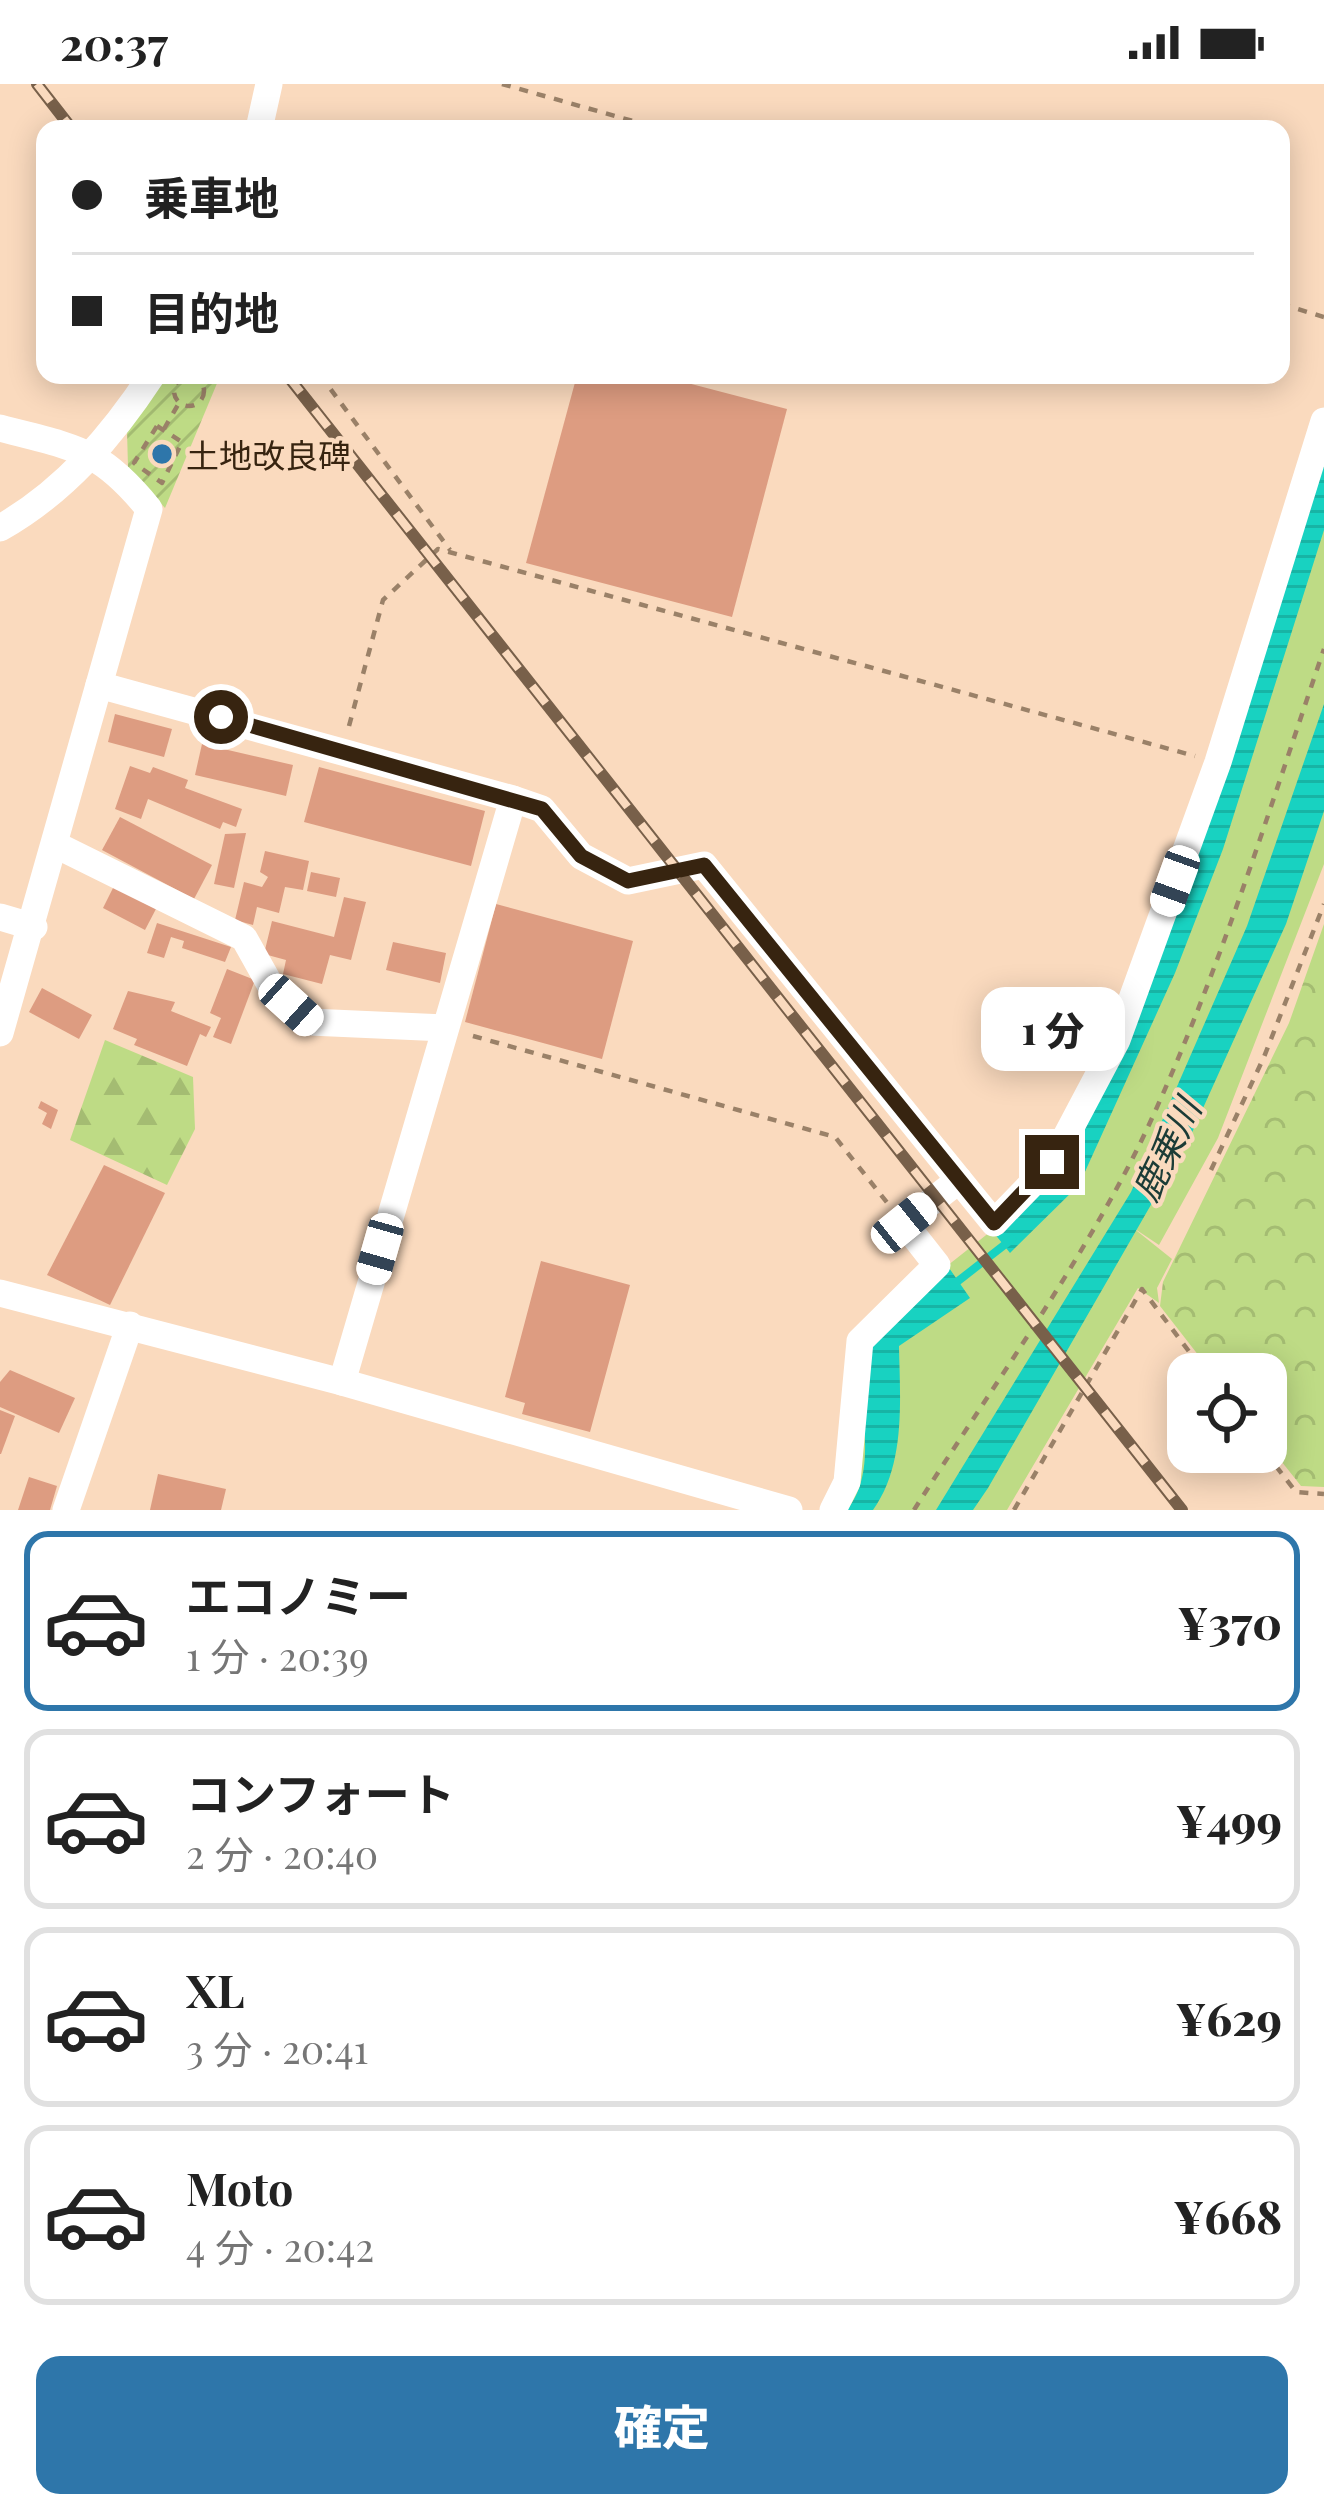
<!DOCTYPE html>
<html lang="ja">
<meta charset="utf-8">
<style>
body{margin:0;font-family:"Playfair Display","Noto Sans JP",serif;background:#f2f2f2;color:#222;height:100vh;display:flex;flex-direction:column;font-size:45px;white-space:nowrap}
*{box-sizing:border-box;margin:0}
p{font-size:39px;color:#767676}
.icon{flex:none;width:66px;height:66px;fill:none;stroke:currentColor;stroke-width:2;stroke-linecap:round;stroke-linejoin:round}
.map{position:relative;height:1426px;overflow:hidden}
.panel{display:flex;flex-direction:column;background:#fff;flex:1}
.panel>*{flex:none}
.guide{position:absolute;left:36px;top:36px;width:1254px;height:264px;border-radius:24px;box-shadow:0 6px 30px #0003;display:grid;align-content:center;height:264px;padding:0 36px;background:#fff}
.fabs{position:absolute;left:1167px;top:1269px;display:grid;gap:24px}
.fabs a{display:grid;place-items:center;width:120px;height:120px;border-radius:24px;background:#fff;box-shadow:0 6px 30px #0003;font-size:60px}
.end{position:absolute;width:54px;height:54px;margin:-27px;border:15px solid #372410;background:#fff;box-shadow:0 0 0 6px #fff}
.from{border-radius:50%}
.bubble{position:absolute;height:84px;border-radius:24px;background:#fff;box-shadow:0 6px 30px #0003;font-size:39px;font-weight:800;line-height:84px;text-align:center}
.car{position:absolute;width:36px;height:72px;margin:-36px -18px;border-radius:15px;box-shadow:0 0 9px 3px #0007;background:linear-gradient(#fff 24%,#345 0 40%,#fff 0 76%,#345 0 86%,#fff 0)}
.guide b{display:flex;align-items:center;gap:42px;height:114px;font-size:45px}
.guide b+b{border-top:3px solid #e0e0e0}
.guide i{width:30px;height:30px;background:#222}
ul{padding:21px 0 0;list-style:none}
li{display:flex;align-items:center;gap:36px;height:180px;margin:0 24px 18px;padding:0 12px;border:6px solid #e0e0e0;border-radius:24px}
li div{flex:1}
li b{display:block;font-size:45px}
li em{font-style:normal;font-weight:800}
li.on{border-color:#2e76aa}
li>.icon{width:108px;height:108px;stroke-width:1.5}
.primary-button{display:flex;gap:24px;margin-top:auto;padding:24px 36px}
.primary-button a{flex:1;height:138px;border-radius:24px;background:#2e76aa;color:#fff;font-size:48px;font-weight:800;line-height:138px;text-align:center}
.status{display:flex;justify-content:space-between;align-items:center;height:84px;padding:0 60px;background:#fff;direction:ltr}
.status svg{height:33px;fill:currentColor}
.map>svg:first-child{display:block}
</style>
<div class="status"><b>20:37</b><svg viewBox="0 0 49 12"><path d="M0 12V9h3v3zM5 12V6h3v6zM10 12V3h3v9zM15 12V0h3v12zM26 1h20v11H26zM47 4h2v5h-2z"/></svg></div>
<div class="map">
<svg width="1324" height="1426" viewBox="0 0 1324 1426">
<defs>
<pattern id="forest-firs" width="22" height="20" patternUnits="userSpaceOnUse" patternTransform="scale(3)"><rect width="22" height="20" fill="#bedb85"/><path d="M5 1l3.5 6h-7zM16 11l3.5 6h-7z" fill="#a4bc72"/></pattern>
<pattern id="park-crowns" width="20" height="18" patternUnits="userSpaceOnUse" patternTransform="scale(3)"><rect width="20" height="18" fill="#bedb85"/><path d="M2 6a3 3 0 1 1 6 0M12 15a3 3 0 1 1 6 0" fill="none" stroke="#a4bc72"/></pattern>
<pattern id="garden-furrows" width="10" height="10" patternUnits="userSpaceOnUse" patternTransform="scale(3)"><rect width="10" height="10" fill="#bedb85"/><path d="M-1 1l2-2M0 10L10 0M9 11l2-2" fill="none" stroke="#a4bc72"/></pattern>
<pattern id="water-rules" width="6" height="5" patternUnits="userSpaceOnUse" patternTransform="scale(3)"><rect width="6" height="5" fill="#18d2c1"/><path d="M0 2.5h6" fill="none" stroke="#17b4a5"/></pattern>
</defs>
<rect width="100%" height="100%" fill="#fadabe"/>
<path fill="#bedb85" d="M1324,349v431l-106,274 -59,107 -27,-18 40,32 -15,29 2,15 -21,-15 -131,222h-170l53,-199 105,-83 107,-156z"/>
<path fill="url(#forest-firs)" d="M105,956l88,37 2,52 -28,56 -97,-45z"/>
<path fill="url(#park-crowns)" d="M1324,840v563l-23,-1 -35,-44v-68h-53l-53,-68 3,-24 126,-259z"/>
<path fill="url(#garden-furrows)" d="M168,291h44l6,6 -53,127 -37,-41 -1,-36z"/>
<g fill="url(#water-rules)">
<path d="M1324,360v86l-101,319 -48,124 -96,212 -69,68 -16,-20 61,-60z"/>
<path d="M1324,620v107l-38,113 -96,213 -202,351 -15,22h-37l195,-318 116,-266z"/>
<path d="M947,1181l23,33 -71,48c1,54 7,118 -26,164h-26c39,-50 -2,-121 28,-172 16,-26 50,-51 72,-73z"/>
</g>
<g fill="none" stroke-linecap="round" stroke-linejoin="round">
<path stroke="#18d2c1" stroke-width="8" d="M953,1201l59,-46"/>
</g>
<g fill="#dd9c81">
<path d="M577,291h80l130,34 -55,208 -206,-54z"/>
<path d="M115,630l57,15 -8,28 -56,-15z"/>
<path d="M202,660l91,21 -7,31 -91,-21z"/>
<path d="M130,682l20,7 3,-6 35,13 -3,8 57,21 -6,18 -13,-5 -3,7 -72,-30 -7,20 -26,-10z"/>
<path d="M319,683l166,44 -14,55 -167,-44z"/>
<path d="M120,733l92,48 -18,34 -92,-49z"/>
<path d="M246,749l-12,55 -20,-4 11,-50z"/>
<path d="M265,767l44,10 -6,29 -18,-3 -6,26 -22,-6 -4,18 -18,-5 9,-38 18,5 6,-10 -8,-5z"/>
<path d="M311,788l29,6 -4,19 -29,-6z"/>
<path d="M115,800l42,23 -12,23 -42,-22z"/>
<path d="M344,813l22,5 -15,58 -21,-5 -8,29 -39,-10 3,-14 -22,-6 8,-33 62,16z"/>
<path d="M496,820l137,37 -31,118 -137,-37z"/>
<path d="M157,839l74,24 -6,15 -43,-14 2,-7 -13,-4 -7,21 -17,-5z"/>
<path d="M393,858l53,11 -6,30 -54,-13z"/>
<path d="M227,885l28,11 -24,64 -18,-7 8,-19 -11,-5z"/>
<path d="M42,904l50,27 -13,24 -50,-27z"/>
<path d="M128,907l47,11 -4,9 40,16 -5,10 -6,-3 -13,32 -53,-21 3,-6 -24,-10z"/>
<path d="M41,1017l17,9 -7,19 -9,-5 5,-11 -9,-5z"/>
<path d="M104,1081l61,28 -55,112 -63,-30z"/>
<path d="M541,1177l89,24 -40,147 -68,-18 3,-11 -20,-6z"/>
<path d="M10,1286l65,28 -16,35 -59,-26v-25z"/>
<path d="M0,1326l15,6 -14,38h-1z"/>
<path d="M158,1390l68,15 -5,21h-71z"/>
<path d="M29,1393l28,9 -7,24h-32z"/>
</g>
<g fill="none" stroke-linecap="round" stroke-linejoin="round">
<g stroke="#9a8168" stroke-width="4.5" stroke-dasharray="9 9" stroke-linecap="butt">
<path d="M502,0l159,45"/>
<path d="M1281,220l43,13"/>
<path d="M320,291l130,175"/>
<circle cx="189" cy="307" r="15"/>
<path d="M157,342l25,16 -20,41 -28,-20z"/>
<path d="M164,345l15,-26"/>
<path d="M349,642l34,-126 55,-51 757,207"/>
<path d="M473,952l362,101 54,68"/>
<path d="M1211,1086l53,-113 60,-153"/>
<path d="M1265,1368l31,40 28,2"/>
<path d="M914,1426c76,-120 173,-254 233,-381 72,-155 122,-319 177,-480"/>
<path d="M1014,1426l128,-221 64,85"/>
</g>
<g stroke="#fff" stroke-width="27">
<path d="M259,45l10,-45"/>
<path d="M0,344c74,20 99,19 149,81l-149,524"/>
<path d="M0,444c64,-36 112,-92 152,-153"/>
<path d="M99,601l414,114 -171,583"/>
<path d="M513,715l29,10 39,47 47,25 76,-16 255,315"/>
<path d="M56,761l188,93 28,50 38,34 135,6"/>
<path d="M0,833l34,10"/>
<path d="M0,1209l342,89 447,128"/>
<path d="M66,1426l64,-185"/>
<path d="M833,1426l14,-28 13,-141 77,-76 -33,-42 55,-43 35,43 58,-60 65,-123 101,-278 106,-341"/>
</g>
<g stroke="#78604a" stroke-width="12">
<g id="rail">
<path d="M37,0l35,45"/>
<path d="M287,291l895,1135"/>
</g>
</g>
<use href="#rail" stroke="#fadabe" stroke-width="8" stroke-dasharray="22" stroke-linecap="butt"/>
</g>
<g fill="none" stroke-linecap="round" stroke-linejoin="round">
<path stroke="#372410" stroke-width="15" d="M221,633l321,92 39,47 47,25 76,-16 290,358 58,-61"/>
</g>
<circle fill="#2e76aa" stroke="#fadabe" stroke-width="4.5" cx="162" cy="370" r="12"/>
<g text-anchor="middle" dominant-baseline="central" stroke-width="9" stroke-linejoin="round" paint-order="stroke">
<g font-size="33" fill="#372410" stroke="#fadabe" text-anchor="start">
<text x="186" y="370">土地改良碑</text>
</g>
<g font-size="36" font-style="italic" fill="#1b3c37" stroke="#fadabe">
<text transform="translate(1165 1065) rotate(-64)">鹿乗川</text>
</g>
</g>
</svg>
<div class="fabs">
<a><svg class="icon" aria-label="locate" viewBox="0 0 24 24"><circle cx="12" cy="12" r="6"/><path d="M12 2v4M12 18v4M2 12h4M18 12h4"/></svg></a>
</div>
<i class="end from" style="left:221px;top:633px"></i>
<i class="end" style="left:1052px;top:1078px"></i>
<div class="bubble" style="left:981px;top:903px;width:144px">1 分</div>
<i class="car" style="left:1175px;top:797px;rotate:200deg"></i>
<i class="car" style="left:291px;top:921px;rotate:132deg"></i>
<i class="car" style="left:904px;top:1139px;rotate:51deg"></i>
<i class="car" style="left:380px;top:1165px;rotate:196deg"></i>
<div class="guide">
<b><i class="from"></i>乗車地</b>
<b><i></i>目的地</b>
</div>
</div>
<section class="panel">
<ul>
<li class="on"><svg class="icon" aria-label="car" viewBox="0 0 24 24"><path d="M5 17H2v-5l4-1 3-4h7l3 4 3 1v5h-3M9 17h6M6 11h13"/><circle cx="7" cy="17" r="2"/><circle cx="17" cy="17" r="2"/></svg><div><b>エコノミー</b><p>1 分 · 20:39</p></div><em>¥370</em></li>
<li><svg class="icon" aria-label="car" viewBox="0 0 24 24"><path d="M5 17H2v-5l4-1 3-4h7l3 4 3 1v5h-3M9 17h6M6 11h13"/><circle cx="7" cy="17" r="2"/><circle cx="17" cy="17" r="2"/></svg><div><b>コンフォート</b><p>2 分 · 20:40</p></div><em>¥499</em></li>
<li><svg class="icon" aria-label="car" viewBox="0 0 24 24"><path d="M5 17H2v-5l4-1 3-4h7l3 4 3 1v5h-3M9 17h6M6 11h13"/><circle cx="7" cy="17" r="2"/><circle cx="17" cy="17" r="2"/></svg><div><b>XL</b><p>3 分 · 20:41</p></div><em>¥629</em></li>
<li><svg class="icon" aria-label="car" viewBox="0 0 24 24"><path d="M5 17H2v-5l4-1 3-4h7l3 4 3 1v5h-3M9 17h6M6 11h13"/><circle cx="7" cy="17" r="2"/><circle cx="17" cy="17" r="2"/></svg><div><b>Moto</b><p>4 分 · 20:42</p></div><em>¥668</em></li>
</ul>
<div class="primary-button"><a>確定</a></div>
</section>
